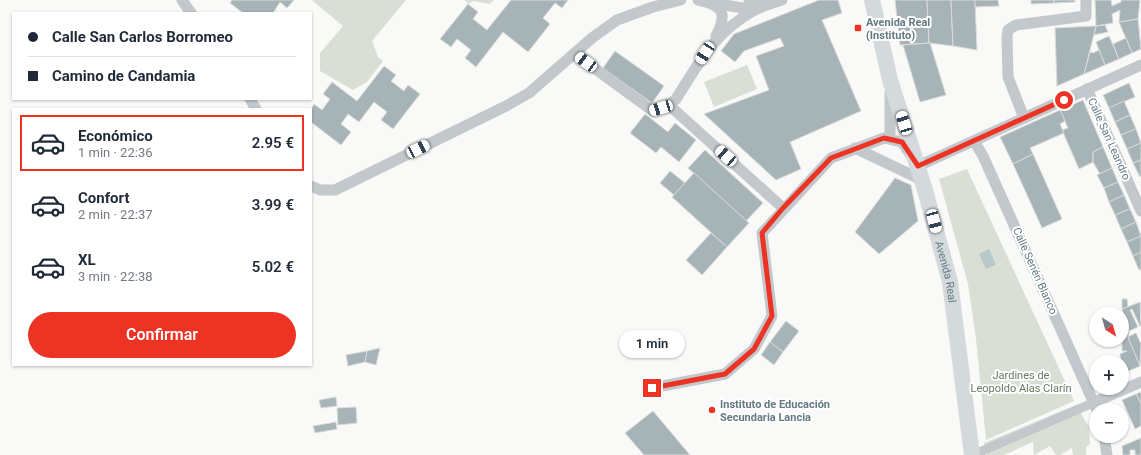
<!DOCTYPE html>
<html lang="es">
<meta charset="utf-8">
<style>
body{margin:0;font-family:Roboto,sans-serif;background:#f2f2f3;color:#1f2937;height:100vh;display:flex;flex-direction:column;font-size:15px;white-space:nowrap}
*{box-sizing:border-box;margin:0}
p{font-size:13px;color:#747a83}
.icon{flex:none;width:22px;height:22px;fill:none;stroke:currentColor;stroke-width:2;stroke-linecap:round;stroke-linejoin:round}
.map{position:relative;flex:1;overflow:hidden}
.side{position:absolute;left:12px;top:108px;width:300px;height:258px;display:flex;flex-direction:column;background:#fff;border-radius:0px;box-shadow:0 1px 3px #0004}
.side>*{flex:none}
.banner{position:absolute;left:12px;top:12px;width:300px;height:88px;border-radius:0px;box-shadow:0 1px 3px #0004;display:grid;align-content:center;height:88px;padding:0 16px;background:#fff}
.needle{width:26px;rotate:143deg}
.tools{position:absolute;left:1089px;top:307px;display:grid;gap:8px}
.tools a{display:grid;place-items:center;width:40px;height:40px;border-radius:50%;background:#fff;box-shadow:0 1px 3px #0004;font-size:20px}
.end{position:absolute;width:18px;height:18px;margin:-9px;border:5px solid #ec3324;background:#fff;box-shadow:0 0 0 2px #fff}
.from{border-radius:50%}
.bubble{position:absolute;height:28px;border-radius:14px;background:#fff;box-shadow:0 1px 3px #0004;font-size:13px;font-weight:600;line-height:28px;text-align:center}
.car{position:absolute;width:12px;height:24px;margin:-12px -6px;border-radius:5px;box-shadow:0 0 3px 1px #0007;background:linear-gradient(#fff 24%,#345 0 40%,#fff 0 76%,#345 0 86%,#fff 0)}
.banner b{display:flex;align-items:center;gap:14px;height:38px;font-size:15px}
.banner b+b{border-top:1px solid #e0e1e3}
.banner i{width:10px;height:10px;background:#1f2937}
ul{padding:7px 0 0;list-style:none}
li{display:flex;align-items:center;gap:12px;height:56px;margin:0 8px 6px;padding:0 8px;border:2px solid transparent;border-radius:0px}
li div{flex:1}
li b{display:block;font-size:15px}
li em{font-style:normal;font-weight:600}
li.on{border-color:#ec3324}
li>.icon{width:36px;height:36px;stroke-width:1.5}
.cta{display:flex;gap:8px;margin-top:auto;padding:8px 16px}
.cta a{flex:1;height:46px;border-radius:24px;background:#ec3324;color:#fff;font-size:16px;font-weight:600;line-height:46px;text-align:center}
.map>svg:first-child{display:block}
</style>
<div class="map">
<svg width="1141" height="455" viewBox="0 0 1141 455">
<rect width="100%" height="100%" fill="#f9f9f7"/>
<g fill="#dadfd6">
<path d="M312,0h94l-34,41 6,16 5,4 -16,21 -14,8 -33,-19v-18l23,-27z"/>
<path d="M464,0h30l-4,4 -17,-3 -4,3z"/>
<path d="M747,65l10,24 -43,18 -10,-25z"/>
<path d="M967,169l107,232 -88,39 -10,-101 -8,-55 -29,-105z"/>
<path d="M1076,405l13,22 1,17 -4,3v8h-13l-1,-7 -12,7h-4l-6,-9 -16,9 -1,-13 -29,13h-17l-3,-12z"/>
</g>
<path fill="#b8c8ca" d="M989,249l7,16 -10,4 -7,-15z"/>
<g fill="#a6b3b7" stroke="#dbdbd9">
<path d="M232,0h62l-7,8 -7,-6 -7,11h-30l-13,-10z"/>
<path d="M511,0h57l-6,8 -7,-5 -12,15 7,6 -22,28 -25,-20 -27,35 -11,-9 6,-8 -14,-11 -6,8 -11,-8 28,-35 10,8 -5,7 14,11z"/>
<path d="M819,0h19l4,13 -20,7 39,91 -71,31 11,27 -25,11 -72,-66 65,-24 -13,-34 28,-10 -4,-8 -36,13 -9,11 -14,-11 13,-17z"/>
<path d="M895,0h32l2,43 -29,2z"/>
<path d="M927,0h24l2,46 -24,-3z"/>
<path d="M951,0h24l2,50 -24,-4z"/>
<path d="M975,0h23l1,6 -24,1z"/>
<path d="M1031,0h23v3l-23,1z"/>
<path d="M1075,0v2l-21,1v-3z"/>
<path d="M1095,0h16l1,6 9,-4v-2h19l-2,19 -19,3 1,-12 -8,4 1,9 -17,3z"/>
<path d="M1138,19l3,30 -9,4 -13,-31z"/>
<path d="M1105,25l3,7 -14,3 2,-9z"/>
<path d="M1096,26l-12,48 -27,12 -2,-58z"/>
<path d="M1109,36l10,23 -14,6 -9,-23z"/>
<path d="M1126,38l6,15 -13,6 -6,-15z"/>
<path d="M930,43l16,52 -26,7 -17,-57z"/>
<path d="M1099,50l6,15 -21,9 6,-22 3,1z"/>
<path d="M615,51l49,35 -12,17 -49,-35z"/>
<path d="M384,66l12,9 -5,6 13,10 4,-6 12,9 -27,35 -12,-9 6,-8 -13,-10 -15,20 -11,-8 -7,10 10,8 -10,13 -30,-23v-13l3,-5 8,6 8,-11 -7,-5 9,-12 25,19z"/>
<path d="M1129,83l6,14 -26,11 -6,-13z"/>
<path d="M1083,100l20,47 -10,5v10l-14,7 -17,-39 6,-2 -8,-18z"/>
<path d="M1124,101l6,14 -15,7 -6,-14z"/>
<path d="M1060,110l5,11 -5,3 4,9 -34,15 3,6 -20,10 -13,-27z"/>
<path d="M645,114l23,18 7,-9 21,17 -17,22 -18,-15 -5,6 -26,-20z"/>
<path d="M1130,115l6,14 -15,6 -6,-13z"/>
<path d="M1136,129l5,14 -14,6 -6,-14z"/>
<path d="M1141,143v17l-8,3 -6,-14z"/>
<path d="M1103,147l9,21 -12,6 -7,-12v-10z"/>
<path d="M705,150l58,53 -17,18 -58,-53z"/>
<path d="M1033,154l29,65 -20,9 -29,-64z"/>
<path d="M1141,160v16l-1,1 -7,-14z"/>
<path d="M1112,168l6,14 -14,6 -7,-13z"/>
<path d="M670,171l15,12 -11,12 -14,-12z"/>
<path d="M694,173l55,50 -22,24 -55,-50z"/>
<path d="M895,178l16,7 7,36 -39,33 -24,-22z"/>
<path d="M1118,182l6,13 -15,7 -5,-14z"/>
<path d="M1124,195l6,14 -15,6 -6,-13z"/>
<path d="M1130,209l6,13 -15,7 -6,-14z"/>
<path d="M1136,222l5,14 -14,6 -6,-13z"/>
<path d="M711,233l16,14 -25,28 -16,-15z"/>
<path d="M1141,236v16l-8,4 -6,-14z"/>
<path d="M1141,252v17l-2,1 -6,-14z"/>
<path d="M1122,299h5l1,8 -6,2z"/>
<path d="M1140,302l1,24h-1l-8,-17 -2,1 8,17 -9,4 -7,-22z"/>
<path d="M1122,314l7,17 -1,6 12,29 -18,8 -2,-20 7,-3h-5z"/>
<path d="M786,321l13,10 -16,21 -13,-10z"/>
<path d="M1136,333l5,11 -1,22 -12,-29z"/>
<path d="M770,342l13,10 -9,13 -13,-10z"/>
<path d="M380,348l-4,17 -11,-3 2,-11z"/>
<path d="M367,351l-2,11 -17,4 -2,-11z"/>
<path d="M1141,392v12l-5,-10z"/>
<path d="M1136,394l5,10v22l-6,3 -13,-29z"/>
<path d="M336,397l1,9 -16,2 -2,-8z"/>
<path d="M356,407l1,16 -19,2 -1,-17z"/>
<path d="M653,411l37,44h-46l-19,-22z"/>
<path d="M336,422l1,7 -22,4 -2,-7z"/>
<path d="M1141,438v17h-6v-5h-5v5h-7l-1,-9z"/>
</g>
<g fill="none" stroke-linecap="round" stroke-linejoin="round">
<path stroke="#c2c8cb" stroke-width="9" d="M973,455l122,-53"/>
<g stroke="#c2c8cb" stroke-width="11">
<path d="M182,0l9,13"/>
<path d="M698,0c25,5 30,13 18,36"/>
<path d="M749,0l19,4"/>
<path d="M714,3l40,7"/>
<path d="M575,54l78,57 16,-6 7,-6c23,-36 38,-66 77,-88 8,-5 19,-7 29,-11"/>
<path d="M1087,89l54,122"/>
<path d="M250,99l6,10"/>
<path d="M669,105l114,103"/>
<path d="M1024,118l-16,-41 -1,-40 1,-7 8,-5 70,-9v-16"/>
<path d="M890,138v-45"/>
<path d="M974,141l9,15 114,254"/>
<path d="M855,148l67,32"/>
<path d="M311,186l9,4h15l171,-84 23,-13 63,-55 25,-18 36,-13 28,-7"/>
<path d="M652,388l73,-14 29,-25 18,-33 -10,-83 69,-75 53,-20 18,4 16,24 223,-101"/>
<path d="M1095,402l46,-20"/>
<path d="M1104,436l3,19"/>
</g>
<path stroke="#d4d9dc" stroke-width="16" id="s1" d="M872,0l18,80 35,110 25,92 22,173"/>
</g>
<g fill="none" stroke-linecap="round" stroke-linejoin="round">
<path stroke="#ec3324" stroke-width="5" d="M652,388l73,-14 29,-25 18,-33 -10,-83 21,-25 48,-50 53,-20 18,4 16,24 146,-66"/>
</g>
<g fill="#ec3324" stroke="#fff" stroke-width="1.5">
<rect x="854" y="24" width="8" height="8" rx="2"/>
<circle cx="712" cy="410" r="4"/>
</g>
<g text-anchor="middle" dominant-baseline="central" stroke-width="4" stroke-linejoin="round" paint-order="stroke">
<g font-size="11" font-weight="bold" fill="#637a83" stroke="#fff" text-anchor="start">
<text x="866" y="22">Avenida Real<tspan x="866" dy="13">(Instituto)</tspan></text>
<text x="720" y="404">Instituto de Educación<tspan x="720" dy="13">Secundaria Lancia</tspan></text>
</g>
<g font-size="11" fill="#637a83" stroke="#fff">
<text transform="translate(1109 139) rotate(66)">Calle San Leandro</text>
<text stroke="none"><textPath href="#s1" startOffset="282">Avenida Real</textPath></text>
<text transform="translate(1035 271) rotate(66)">Calle Senén Blanco</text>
</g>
<g font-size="11" fill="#6a7a62" stroke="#fff">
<text x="1021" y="375">Jardines de<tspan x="1021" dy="13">Leopoldo Alas Clarín</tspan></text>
</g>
</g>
</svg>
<div class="tools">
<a><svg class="needle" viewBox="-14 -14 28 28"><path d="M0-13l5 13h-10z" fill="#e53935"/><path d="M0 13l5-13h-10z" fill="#747a83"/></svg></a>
<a>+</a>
<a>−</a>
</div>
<i class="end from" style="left:1064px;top:100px"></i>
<i class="end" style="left:652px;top:388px"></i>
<div class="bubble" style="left:619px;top:330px;width:66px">1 min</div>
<i class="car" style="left:705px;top:53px;rotate:213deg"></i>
<i class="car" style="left:586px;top:62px;rotate:306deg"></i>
<i class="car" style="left:661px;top:108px;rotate:253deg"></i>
<i class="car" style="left:904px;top:123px;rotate:343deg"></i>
<i class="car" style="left:418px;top:149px;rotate:64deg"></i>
<i class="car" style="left:726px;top:156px;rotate:312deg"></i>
<i class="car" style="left:934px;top:221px;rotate:165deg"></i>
<div class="banner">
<b><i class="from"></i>Calle San Carlos Borromeo</b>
<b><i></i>Camino de Candamia</b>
</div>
<section class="side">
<ul>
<li class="on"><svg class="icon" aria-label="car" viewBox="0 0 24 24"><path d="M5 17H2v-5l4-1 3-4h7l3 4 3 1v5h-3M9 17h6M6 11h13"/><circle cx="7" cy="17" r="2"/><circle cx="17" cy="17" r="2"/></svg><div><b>Económico</b><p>1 min · 22:36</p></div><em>2.95 €</em></li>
<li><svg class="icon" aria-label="car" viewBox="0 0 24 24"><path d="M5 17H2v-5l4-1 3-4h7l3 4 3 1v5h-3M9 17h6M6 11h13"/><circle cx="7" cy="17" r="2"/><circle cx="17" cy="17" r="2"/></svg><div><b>Confort</b><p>2 min · 22:37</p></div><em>3.99 €</em></li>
<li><svg class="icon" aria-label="car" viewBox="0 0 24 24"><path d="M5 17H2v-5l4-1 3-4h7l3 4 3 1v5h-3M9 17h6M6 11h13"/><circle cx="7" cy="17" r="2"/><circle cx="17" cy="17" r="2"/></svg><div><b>XL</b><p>3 min · 22:38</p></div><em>5.02 €</em></li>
</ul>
<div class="cta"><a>Confirmar</a></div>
</section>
</div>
